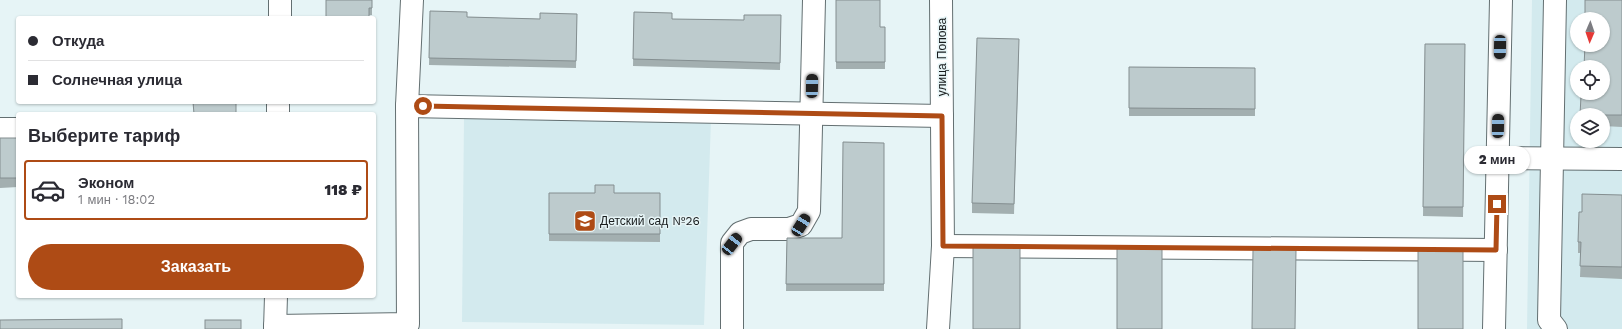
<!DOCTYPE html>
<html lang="ru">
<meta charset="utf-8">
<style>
body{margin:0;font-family:"Work Sans",sans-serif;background:#f2f2f3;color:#2b2b33;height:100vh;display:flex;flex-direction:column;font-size:15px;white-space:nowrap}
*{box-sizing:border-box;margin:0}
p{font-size:13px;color:#7c7c81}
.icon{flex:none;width:22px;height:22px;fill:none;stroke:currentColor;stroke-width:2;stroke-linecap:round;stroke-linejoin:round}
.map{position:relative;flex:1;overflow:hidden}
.drawer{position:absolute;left:16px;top:112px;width:360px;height:186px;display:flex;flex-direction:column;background:#fff;border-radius:4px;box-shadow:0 1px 3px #0004}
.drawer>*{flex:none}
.guide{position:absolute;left:16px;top:16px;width:360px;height:88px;border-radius:4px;box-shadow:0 1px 3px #0004;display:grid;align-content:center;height:88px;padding:0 12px;background:#fff}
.needle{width:26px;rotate:182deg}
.tools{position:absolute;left:1570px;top:12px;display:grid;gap:8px}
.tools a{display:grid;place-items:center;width:40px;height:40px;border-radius:50%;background:#fff;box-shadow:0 1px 3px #0004;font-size:20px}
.end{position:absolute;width:18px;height:18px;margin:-9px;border:5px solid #ae4b15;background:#fff;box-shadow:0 0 0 2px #fff}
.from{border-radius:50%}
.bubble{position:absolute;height:28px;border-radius:14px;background:#fff;box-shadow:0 1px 3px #0004;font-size:13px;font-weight:800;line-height:28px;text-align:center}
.car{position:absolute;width:12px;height:24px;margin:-12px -6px;border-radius:5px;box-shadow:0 0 3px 1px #0007;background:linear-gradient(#222 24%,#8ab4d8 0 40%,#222 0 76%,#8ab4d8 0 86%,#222 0)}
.guide b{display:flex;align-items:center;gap:14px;height:38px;font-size:15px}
.guide b+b{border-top:1px solid #e1e1e2}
.guide i{width:10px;height:10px;background:#2b2b33}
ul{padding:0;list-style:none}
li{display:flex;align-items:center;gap:12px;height:60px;margin:0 8px 6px;padding:0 4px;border:2px solid transparent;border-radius:4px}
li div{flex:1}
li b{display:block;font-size:15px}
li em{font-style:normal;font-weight:800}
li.selected{border-color:#ae4b15}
li>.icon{width:36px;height:36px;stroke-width:1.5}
h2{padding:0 12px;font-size:18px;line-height:48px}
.action{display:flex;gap:8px;margin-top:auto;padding:8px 12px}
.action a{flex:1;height:46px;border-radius:24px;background:#ae4b15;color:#fff;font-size:16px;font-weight:800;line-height:46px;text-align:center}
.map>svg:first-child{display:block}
</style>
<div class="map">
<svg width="1622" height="329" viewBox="0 0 1622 329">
<rect width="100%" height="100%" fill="#e6f4f6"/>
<g fill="#d3eaee" fill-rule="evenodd">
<path d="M1532,0h90v329h-95zM1577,19h26v26h-26zM1577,67h26v26h-26zM1577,115h26v26h-26z"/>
<path d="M464,117l247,2 -7,206 -242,-3z"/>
</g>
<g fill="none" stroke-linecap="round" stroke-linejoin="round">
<g stroke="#636f71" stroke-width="24">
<g id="minor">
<path d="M1555,0l-6,320 7,9"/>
<path d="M280,18v-18"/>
<path d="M407,106l535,10"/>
<path d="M278,114v-12"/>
<path d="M0,129h18"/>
<path d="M1498,158l124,1"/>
<path d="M943,246l553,4"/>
<path d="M275,326l133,-2 -1,-218 5,-106"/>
<path d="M275,329l1,-33"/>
<path d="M732,329v-86l8,-10 11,-4h38l12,-4 8,-14 5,-211"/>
<path d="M938,329l5,-83 -2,-246"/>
<path d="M1494,329l7,-329"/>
</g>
</g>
<use href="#minor" stroke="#fff" stroke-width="22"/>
</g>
<g fill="#a3afb0">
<path d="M372,0v15l-46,3z"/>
<path d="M836,0l44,27h5v42h-49z"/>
<path d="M1622,0v127l-19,-1v-11l-19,-19z"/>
<path d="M430,11l37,6 73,2 37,-5 -1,54 -147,-3z"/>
<path d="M634,12l38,7 72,1 37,-5 -1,55 -147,-4z"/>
<path d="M1425,44h40l-2,173 -40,-1z"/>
<path d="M1019,49l-5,165 -42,-1v-10z"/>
<path d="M1129,67l126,1v48h-126z"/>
<path d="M0,138h18v49l-18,1z"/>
<path d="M884,143v148h-98l1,-53h55z"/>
<path d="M549,193h111v49l-111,-1z"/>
<path d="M1622,195v84l-42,-2 1,-24h-3v-11l4,-30z"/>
</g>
<g fill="#bdcbcd" stroke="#848e90">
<path d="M326,0h46v8h-3v10h-43z"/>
<path d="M836,0h44v27h5v35h-49z"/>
<path d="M1585,0h37v115h-42l1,-19h3v-3h19v-26h-19l1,-22h18v-26h-18z"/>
<path d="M430,11l37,1v5l73,2v-6l37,1 -1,47 -147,-3z"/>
<path d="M634,12l38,1v6l72,1v-5h37l-1,48 -147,-4z"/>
<path d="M977,38l42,1 -5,165 -42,-1z"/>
<path d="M1425,44h40l-2,163h-40z"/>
<path d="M1129,67l126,1v41l-126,-1z"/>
<path d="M193,102h43v12h-42z"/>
<rect x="0" y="138" width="18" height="40"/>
<path d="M843,142l41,1v141h-98l1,-46h55z"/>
<path d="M595,185h19v8h46v41h-111v-41h46z"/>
<path d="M1582,194l40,1v72l-42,-1 1,-24h-3l1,-30h3z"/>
<rect x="973" y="246" width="47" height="83"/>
<rect x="1117" y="248" width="45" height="81"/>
<path d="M1253,249l43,1 -1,79h-43z"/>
<path d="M1418,249l45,1v79h-45z"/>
<path d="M122,319v10h-122v-9z"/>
<rect x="205" y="320" width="36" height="9"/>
</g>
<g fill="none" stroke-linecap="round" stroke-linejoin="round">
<path stroke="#ae4b15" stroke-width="5" d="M423,106l519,10 1,130 553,4 1,-46"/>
</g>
<defs>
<g id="school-square" transform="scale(1.15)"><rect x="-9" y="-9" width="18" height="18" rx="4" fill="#ae4b15" stroke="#e6f4f6"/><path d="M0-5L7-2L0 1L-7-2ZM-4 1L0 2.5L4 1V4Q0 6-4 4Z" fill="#fff"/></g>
</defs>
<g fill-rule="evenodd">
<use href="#school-square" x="585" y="221"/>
</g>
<g text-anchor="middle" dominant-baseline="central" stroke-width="3" stroke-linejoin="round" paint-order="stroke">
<g font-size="12" fill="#181c1d" stroke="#e6f4f6">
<text transform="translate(942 57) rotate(-90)">улица Попова</text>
</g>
<g font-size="12" fill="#181c1d" stroke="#e6f4f6" text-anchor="start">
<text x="600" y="221">Детский сад №26</text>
</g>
</g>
</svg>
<div class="tools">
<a><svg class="needle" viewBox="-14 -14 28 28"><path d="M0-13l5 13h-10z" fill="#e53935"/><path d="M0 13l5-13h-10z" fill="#7c7c81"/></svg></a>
<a><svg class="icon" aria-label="locate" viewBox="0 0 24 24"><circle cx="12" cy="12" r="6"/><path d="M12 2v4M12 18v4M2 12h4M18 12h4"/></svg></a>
<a><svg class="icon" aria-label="layers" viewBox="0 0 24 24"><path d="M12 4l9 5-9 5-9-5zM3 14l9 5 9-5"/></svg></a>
</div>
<i class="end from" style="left:423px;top:106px"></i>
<i class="end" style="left:1497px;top:204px"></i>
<div class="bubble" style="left:1464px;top:146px;width:66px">2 мин</div>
<i class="car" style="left:1500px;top:47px;rotate:181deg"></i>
<i class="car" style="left:812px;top:86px;rotate:1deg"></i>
<i class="car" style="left:1498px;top:126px;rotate:1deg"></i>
<i class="car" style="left:801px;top:225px;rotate:32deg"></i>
<i class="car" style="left:732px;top:244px;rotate:38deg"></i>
<div class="guide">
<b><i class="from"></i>Откуда</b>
<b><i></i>Солнечная улица</b>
</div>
<section class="drawer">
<h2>Выберите тариф</h2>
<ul>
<li class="selected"><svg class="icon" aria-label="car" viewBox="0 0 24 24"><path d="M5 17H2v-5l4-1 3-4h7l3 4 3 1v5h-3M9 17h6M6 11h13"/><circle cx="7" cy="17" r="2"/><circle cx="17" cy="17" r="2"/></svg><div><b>Эконом</b><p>1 мин · 18:02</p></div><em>118 ₽</em></li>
</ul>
<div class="action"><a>Заказать</a></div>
</section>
</div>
